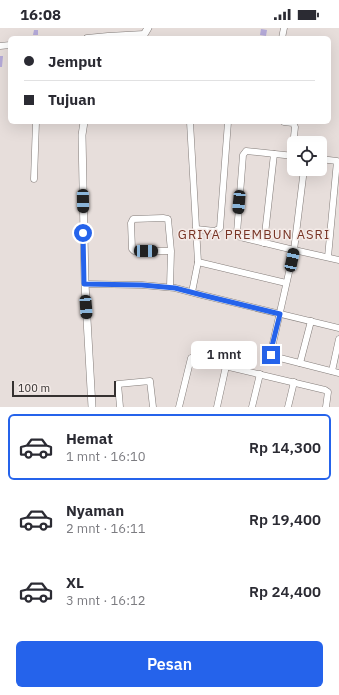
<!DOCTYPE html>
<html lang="id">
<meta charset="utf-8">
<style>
body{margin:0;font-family:"IBM Plex Sans",sans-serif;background:#f2f2f3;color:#2b2b33;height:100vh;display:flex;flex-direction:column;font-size:15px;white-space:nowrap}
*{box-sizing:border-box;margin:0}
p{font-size:13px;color:#7c7c81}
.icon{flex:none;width:22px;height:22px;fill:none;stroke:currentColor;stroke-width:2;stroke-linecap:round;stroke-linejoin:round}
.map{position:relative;height:379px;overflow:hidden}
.sheet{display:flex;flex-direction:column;background:#fff;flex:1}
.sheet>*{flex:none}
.guide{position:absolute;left:8px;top:8px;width:323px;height:88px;border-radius:6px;box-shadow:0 4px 16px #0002;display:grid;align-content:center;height:88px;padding:0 16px;background:#fff}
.buttons{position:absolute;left:287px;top:108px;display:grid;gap:8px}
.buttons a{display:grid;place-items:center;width:40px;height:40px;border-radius:6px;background:#fff;box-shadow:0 4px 16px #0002;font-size:20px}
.scale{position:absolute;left:12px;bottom:10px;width:104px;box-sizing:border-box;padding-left:4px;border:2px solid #353130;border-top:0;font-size:11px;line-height:14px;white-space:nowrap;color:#353130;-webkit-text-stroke:3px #f4ebe8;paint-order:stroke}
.end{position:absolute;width:18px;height:18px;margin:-9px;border:5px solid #2563eb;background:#fff;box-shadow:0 0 0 2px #fff}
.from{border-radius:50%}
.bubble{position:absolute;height:28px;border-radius:6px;background:#fff;box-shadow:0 4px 16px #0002;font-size:13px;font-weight:600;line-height:28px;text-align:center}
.car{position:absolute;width:12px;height:24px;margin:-12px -6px;border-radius:5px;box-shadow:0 0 3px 1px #0007;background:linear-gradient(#222 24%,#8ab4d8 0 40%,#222 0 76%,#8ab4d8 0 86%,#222 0)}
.guide b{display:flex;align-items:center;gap:14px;height:38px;font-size:15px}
.guide b+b{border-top:1px solid #e1e1e2}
.guide i{width:10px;height:10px;background:#2b2b33}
ul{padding:7px 0 0;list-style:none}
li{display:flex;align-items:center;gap:12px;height:66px;margin:0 8px 6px;padding:0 8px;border:2px solid transparent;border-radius:6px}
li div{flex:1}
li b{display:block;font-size:15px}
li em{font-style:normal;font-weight:600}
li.current{border-color:#2563eb}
li>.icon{width:36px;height:36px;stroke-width:1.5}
.action{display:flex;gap:8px;margin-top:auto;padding:8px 16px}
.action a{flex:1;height:46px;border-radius:6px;background:#2563eb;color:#fff;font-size:16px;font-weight:600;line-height:46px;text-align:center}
.status{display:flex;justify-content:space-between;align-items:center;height:28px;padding:0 20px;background:#fff;direction:ltr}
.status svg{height:11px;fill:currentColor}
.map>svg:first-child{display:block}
</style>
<div class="status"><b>16:08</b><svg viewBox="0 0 49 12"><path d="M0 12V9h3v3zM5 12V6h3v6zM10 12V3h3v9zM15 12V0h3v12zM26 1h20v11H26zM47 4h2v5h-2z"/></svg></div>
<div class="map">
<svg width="339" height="379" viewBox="0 0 339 379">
<rect width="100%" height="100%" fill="#e7dedb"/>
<g fill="#b5aad9">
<path d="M261,1l6,1 -1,6 -6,-1z"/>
<path d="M34,2h4v5h-5z"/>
<path d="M0,28h3l-1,11h-2z"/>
</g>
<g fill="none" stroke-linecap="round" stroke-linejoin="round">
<g stroke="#837c79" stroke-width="7">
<g id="minor">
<path d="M87,10l21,-2 36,-2"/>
<path d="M282,10l2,-10"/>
<path d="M0,18l10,-1"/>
<path d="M190,94l8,140 -6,30"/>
<path d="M284,94l9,1 2,4 -3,29"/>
<path d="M294,128l-48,-5 -3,4 -6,78 3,4 54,13 10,-81"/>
<path d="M320,131l17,2 -9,96"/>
<path d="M34,151l2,-57"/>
<path d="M196,201l19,2 5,-3 8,-106"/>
<path d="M264,215l10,-89"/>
<path d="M339,232l-45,-10 -23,102v3l5,2 63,16"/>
<path d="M198,234l88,21"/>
<path d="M85,256l57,1 33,3 27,7 137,33"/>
<path d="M170,259l1,-36 -3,-32 -5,-1 -30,1 -2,4 1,26 2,2h37"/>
<path d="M300,335l11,-42"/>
<path d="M332,343l7,-32"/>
<path d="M120,379l-2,-23 32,-3 3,26"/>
<path d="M179,379l12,-49 134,32 3,2 -2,15"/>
<path d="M217,379l9,-41"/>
<path d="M252,379l8,-33"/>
<path d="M288,379l6,-25"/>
</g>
</g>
<g stroke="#837c79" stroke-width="8">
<g id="tertiary">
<path d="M142,10l6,-10"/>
<path d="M84,94l-2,13 3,149 7,123"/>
</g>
</g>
<use href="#minor" stroke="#fff" stroke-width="6"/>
<use href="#tertiary" stroke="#fff" stroke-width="7"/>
</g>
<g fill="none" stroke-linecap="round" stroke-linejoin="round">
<path stroke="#2563eb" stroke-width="5" d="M83,205l1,51 58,1 33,3 27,7 78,19 -9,36v5"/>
</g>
<g text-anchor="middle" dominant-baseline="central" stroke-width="3" stroke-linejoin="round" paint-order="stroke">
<g font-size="13" letter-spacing="1" fill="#773324" stroke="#f4ebe8">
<text x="254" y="206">GRIYA PREMBUN ASRI</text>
</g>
</g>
</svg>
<div class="buttons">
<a><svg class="icon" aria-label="locate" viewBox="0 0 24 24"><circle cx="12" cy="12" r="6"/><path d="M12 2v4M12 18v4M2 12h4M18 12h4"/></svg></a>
</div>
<div class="scale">100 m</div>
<i class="end from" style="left:83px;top:205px"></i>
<i class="end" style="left:271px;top:327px"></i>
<div class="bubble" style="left:191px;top:313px;width:66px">1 mnt</div>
<i class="car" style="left:83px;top:173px;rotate:179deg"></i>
<i class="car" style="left:239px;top:174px;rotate:185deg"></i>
<i class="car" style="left:146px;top:223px;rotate:91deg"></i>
<i class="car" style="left:292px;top:232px;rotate:12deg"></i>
<i class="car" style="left:86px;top:279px;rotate:176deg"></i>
<div class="guide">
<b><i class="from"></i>Jemput</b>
<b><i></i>Tujuan</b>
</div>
</div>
<section class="sheet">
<ul>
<li class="current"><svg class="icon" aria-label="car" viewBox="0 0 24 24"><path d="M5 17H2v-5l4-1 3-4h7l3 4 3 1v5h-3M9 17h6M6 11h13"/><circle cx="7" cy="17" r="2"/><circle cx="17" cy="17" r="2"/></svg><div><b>Hemat</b><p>1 mnt · 16:10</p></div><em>Rp 14,300</em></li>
<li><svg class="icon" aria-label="car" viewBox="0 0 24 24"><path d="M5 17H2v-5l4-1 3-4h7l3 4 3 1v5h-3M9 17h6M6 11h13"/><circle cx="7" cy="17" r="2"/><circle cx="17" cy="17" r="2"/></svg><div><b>Nyaman</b><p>2 mnt · 16:11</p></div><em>Rp 19,400</em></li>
<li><svg class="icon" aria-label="car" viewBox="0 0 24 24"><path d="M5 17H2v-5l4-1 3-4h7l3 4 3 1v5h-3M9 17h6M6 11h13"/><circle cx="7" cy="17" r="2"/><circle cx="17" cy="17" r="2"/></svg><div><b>XL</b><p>3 mnt · 16:12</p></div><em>Rp 24,400</em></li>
</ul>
<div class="action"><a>Pesan</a></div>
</section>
